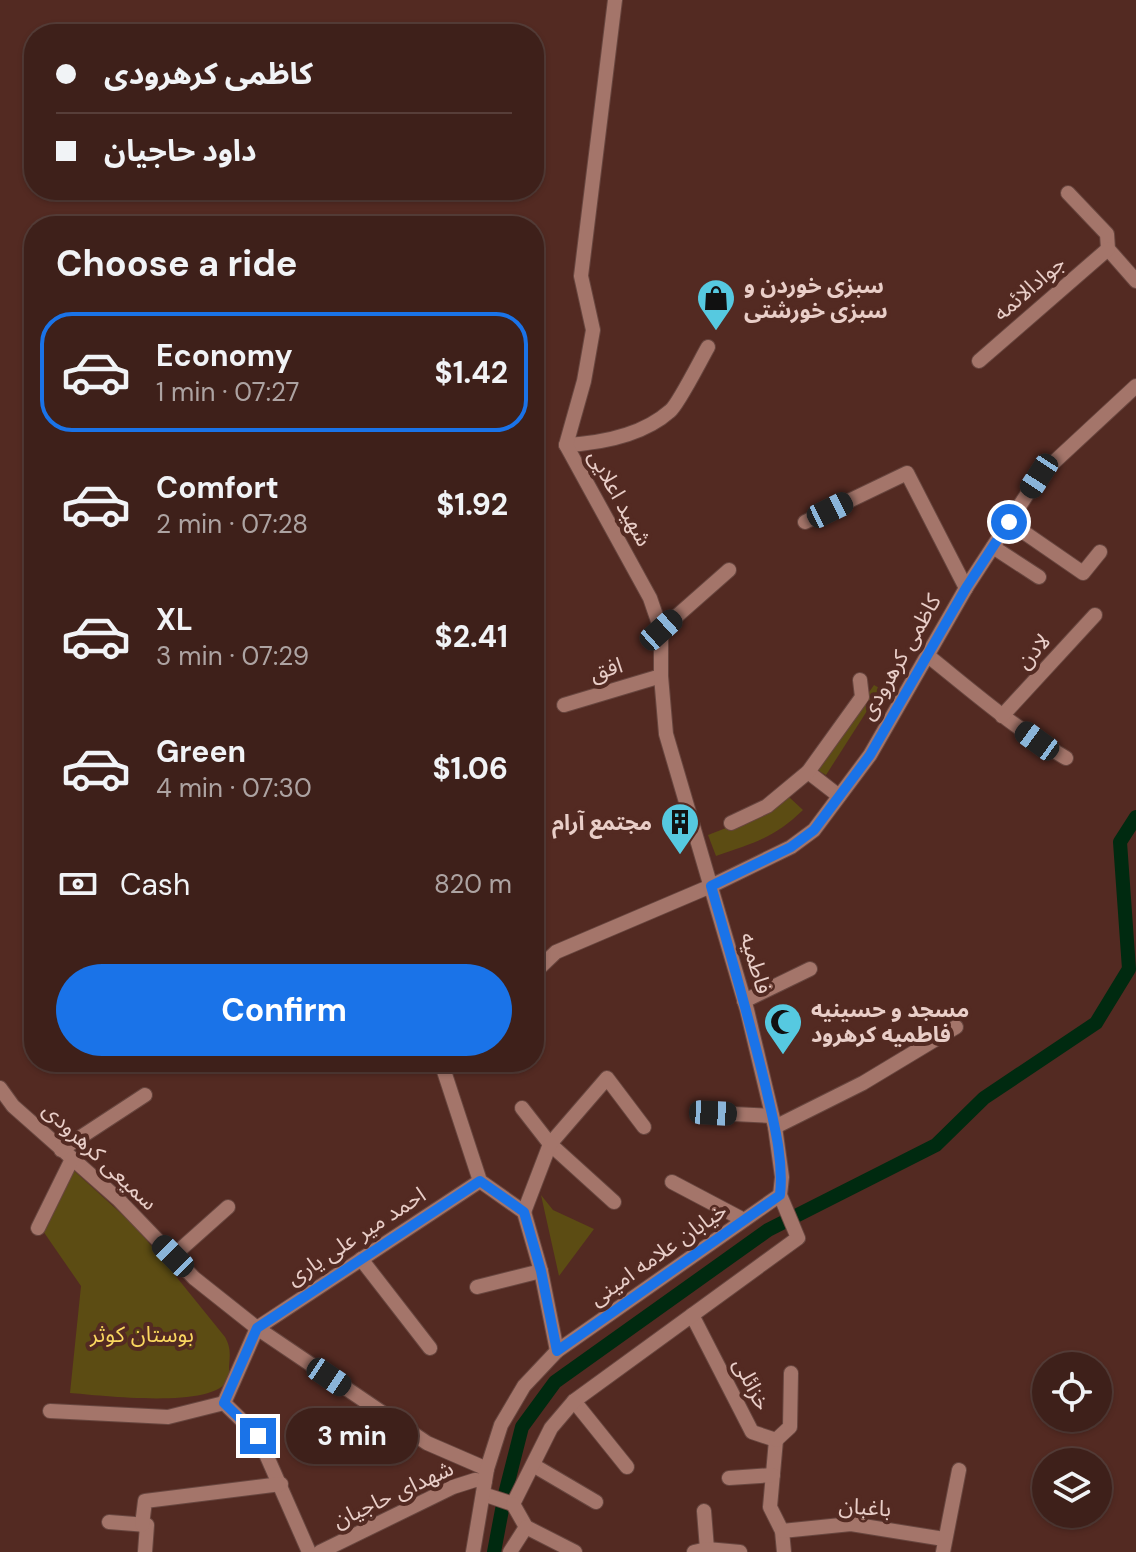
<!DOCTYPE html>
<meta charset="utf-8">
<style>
body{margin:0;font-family:"DM Sans","Noto Sans Arabic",sans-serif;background:#452823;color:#f1f3f6;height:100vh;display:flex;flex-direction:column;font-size:30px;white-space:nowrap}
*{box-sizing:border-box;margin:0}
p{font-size:26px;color:#ada3a2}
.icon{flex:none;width:44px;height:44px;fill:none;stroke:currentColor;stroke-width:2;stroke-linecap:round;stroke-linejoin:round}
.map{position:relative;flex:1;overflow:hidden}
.side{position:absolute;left:24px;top:216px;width:520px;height:856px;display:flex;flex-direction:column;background:#3e201a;border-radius:32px;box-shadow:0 2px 6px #0004,0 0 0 2px #573e39}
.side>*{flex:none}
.hud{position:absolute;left:24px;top:24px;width:520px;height:176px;border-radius:32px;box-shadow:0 2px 6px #0004,0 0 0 2px #573e39;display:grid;align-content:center;height:176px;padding:0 32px;background:#3e201a}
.buttons{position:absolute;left:1032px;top:1352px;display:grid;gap:16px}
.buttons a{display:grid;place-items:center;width:80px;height:80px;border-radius:50%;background:#3e201a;box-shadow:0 2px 6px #0004,0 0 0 2px #573e39;font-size:40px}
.end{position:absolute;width:36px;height:36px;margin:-18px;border:10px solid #1a73e8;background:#fff;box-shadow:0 0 0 4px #fff}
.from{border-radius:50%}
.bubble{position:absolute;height:56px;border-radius:28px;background:#3e201a;box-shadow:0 2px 6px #0004,0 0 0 2px #573e39;font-size:26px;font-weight:700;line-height:56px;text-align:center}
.car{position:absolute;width:24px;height:48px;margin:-24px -12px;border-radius:10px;box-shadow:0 0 6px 2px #0007;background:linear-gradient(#222 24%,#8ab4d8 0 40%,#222 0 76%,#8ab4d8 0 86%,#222 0)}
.hud b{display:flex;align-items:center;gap:28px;height:76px;font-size:30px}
.hud b+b{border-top:2px solid #573e39}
.hud i{width:20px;height:20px;background:#f1f3f6}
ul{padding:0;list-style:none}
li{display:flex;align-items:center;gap:24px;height:120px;margin:0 16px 12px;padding:0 16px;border:4px solid transparent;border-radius:32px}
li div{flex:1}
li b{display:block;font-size:30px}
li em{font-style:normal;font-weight:700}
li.active{border-color:#1a73e8}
li>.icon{width:72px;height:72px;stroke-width:1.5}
h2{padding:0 32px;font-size:36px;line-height:96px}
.pay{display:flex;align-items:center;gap:20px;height:88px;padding:0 32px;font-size:30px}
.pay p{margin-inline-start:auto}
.action{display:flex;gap:16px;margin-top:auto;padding:16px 32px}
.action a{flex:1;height:92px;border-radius:48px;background:#1a73e8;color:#fff;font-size:32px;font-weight:700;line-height:92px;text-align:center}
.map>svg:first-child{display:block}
</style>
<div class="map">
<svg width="1136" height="1552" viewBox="0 0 1136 1552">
<rect width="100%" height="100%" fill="#532a22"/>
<g fill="#5c4c13">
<path d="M874,685l7,4 -55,86 -10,-6z"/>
<path d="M789,797l14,13c-29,28 -49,33 -87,46l-8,-21 59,-23z"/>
<path d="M71,1168l65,59 89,110c6,11 5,17 4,30 0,4 1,8 -1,12 -12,31 -130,16 -158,14l11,-107 -38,-55z"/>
<path d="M541,1195l12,15 41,19 -35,47z"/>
</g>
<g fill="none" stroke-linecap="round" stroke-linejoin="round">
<path stroke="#002a10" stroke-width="14" d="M494,1552l11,-58 17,-67 33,-45 213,-152 168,-85 48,-47 112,-75 33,-54 -9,-127 16,-25"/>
<g stroke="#68463f" stroke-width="16">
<g id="minor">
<path d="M1068,193l39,41 1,15 28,32"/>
<path d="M979,361l129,-112"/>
<path d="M566,445c35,-2 77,-10 104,-34 8,-6 31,-52 38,-64"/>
<path d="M805,522l102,-49 59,115"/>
<path d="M1009,522l74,51 17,-21"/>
<path d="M993,547l46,30"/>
<path d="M661,630l68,-60"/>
<path d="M927,655c45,36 88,74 139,103"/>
<path d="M564,705l97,-29"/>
<path d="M1002,716l93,-101"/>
<path d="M808,772l31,24"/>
<path d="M731,823l36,-17 41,-34 54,-75 -2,-17"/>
<path d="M534,973l22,-21 155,-66 80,-39 23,-17 56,-75 96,-167 73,-112 97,-90"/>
<path d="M744,1001l66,-32"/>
<path d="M441,1062l39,119 44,31 17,59 16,80"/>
<path d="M0,1088l13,18 105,93 76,79 63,50 170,115 60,26"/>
<path d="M522,1108l28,36 64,58"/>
<path d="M713,1113l59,3"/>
<path d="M775,1127l88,-44 93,-56"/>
<path d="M61,1150l84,-55"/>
<path d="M672,1182l72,38"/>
<path d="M524,1212l26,-68 57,-66 37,49"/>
<path d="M38,1228l34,-69"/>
<path d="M173,1256l55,-49"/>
<path d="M361,1259l69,89"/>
<path d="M477,1287l64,-16"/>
<path d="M692,1315l60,117 24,8 -6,67 12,24 2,21"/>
<path d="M574,1401l53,66"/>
<path d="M224,1403l33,-75 223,-147"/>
<path d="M224,1403l34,33 51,116"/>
<path d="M50,1411l118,6 56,-14"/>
<path d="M776,1440l14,-13 1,-54"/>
<path d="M533,1465l63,37"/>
<path d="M729,1478l44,-3"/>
<path d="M483,1494l30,10"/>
<path d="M513,1504l38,-76 23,-27 224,-163 -18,-43 2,-18 -7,-50 -28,-117 -81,-276 -5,-58v-46l-11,-32 -84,-153 18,-64 9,-51 -12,-54 34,-276"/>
<path d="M513,1504l13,23 49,25"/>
<path d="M704,1511l3,38"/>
<path d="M109,1522l38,3 -2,27"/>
<path d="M142,1525l3,-24 136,-17"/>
<path d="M782,1531l69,-7 93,15"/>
<path d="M320,1552l133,-65 22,-7 10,1"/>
<path d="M473,1552l14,-83 14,-44 23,-39 33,-35 223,-156"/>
<path d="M510,1552l16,-25"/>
<path d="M694,1552l13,-3 33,3"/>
<path d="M943,1552l16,-82"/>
</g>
</g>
<use href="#minor" stroke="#a4756a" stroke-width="14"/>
</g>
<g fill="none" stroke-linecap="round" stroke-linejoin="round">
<path stroke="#1a73e8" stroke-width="10" d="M258,1436l-34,-33 33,-75 223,-147 44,31 17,59 16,80 223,-156c4,-37 -7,-75 -15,-111 -16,-66 -35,-132 -54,-198l80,-39 23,-17 56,-75 96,-167 43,-66"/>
</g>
<defs>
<g id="shop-pin" transform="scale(2)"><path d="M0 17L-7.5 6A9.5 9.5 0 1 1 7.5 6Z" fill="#56c9e0" stroke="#532a22"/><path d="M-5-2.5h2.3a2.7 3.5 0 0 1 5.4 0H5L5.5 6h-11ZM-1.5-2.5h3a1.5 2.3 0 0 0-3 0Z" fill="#111"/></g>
<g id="building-pin" transform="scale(2)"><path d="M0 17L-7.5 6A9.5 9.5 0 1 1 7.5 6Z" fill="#56c9e0" stroke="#532a22"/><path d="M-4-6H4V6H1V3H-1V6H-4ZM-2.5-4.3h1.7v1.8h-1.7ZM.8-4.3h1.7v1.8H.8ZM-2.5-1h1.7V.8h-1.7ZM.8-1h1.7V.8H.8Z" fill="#111"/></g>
<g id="mosque-pin" transform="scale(2)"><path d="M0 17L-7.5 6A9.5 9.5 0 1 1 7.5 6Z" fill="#56c9e0" stroke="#532a22"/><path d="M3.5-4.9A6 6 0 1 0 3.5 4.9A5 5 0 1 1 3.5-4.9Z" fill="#111"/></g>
</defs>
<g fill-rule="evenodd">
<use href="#shop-pin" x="716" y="298"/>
<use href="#building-pin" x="680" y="822"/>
<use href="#mosque-pin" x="783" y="1022"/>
</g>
<g text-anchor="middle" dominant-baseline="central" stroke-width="8" stroke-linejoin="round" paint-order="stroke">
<g font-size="22" font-weight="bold" fill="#e9cec8" stroke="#532a22" text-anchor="start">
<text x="744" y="285">سبزی خوردن و<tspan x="744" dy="25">سبزی خورشتی</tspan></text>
<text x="652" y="822" text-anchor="end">مجتمع آرام</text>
<text x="811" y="1009">مسجد و حسینیه<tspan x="811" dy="25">فاطمیه کرهرود</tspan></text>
</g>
<g font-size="22" fill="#e9cec8" stroke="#532a22">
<text transform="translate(1029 288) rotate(-41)">جوادالائمه</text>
<text transform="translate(620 498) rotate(61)">شهید اعلایی</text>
<text transform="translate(1033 651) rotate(-47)">لادن</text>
<text transform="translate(900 657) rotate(-60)">کاظمی کرهرودی</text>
<text transform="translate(606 669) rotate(-17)">افق</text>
<text transform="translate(756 963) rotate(74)">فاطمیه</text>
<text transform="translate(100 1156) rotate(43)">سمیعی کرهرودی</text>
<text transform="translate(356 1236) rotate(-33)">احمد میر علی یاری</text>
<text transform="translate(658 1254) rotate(-35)">خیابان علامه امینی</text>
<text transform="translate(752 1384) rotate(63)">خزائلی</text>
<text transform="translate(393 1494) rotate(-25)">شهدای حاجیان</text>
<text transform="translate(865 1507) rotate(4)">باغبان</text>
</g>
<g font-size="22" fill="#fad75f" stroke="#532a22">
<text x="142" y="1334">بوستان کوثر</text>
</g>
</g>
</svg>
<div class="buttons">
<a><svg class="icon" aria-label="locate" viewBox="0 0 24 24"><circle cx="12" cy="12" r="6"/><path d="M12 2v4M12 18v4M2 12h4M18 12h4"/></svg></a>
<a><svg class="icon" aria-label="layers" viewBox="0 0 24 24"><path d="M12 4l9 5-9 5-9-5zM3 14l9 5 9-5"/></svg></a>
</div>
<i class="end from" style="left:1009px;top:522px"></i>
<i class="end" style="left:258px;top:1436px"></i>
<div class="bubble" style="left:286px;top:1408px;width:132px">3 min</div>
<i class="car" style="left:1039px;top:476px;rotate:213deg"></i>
<i class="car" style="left:830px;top:510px;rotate:64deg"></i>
<i class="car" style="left:661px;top:630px;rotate:48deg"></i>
<i class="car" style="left:1037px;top:741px;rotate:306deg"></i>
<i class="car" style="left:713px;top:1113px;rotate:93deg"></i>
<i class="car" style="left:173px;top:1256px;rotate:315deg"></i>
<i class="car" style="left:329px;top:1377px;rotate:124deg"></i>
<div class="hud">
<b><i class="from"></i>کاظمی کرهرودی</b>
<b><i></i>داود حاجیان</b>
</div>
<section class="side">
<h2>Choose a ride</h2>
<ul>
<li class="active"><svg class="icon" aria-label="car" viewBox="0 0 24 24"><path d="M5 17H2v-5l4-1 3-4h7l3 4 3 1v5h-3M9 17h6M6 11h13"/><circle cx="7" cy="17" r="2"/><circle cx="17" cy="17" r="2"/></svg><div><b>Economy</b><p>1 min · 07:27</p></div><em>$1.42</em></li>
<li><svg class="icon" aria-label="car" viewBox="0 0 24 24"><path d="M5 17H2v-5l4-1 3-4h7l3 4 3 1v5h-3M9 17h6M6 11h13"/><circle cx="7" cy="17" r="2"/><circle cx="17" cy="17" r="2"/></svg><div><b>Comfort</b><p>2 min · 07:28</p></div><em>$1.92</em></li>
<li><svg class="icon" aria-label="car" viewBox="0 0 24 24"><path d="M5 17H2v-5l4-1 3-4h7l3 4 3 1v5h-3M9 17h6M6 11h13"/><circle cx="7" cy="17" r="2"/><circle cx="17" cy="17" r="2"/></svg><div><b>XL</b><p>3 min · 07:29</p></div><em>$2.41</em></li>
<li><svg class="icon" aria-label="car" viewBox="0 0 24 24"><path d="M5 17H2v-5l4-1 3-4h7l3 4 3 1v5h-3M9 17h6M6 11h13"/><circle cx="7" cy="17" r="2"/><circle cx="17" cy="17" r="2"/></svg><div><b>Green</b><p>4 min · 07:30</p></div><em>$1.06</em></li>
</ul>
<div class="pay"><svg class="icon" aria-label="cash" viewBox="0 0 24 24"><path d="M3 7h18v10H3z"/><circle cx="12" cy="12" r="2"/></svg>Cash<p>820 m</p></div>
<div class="action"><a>Confirm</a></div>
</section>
</div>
